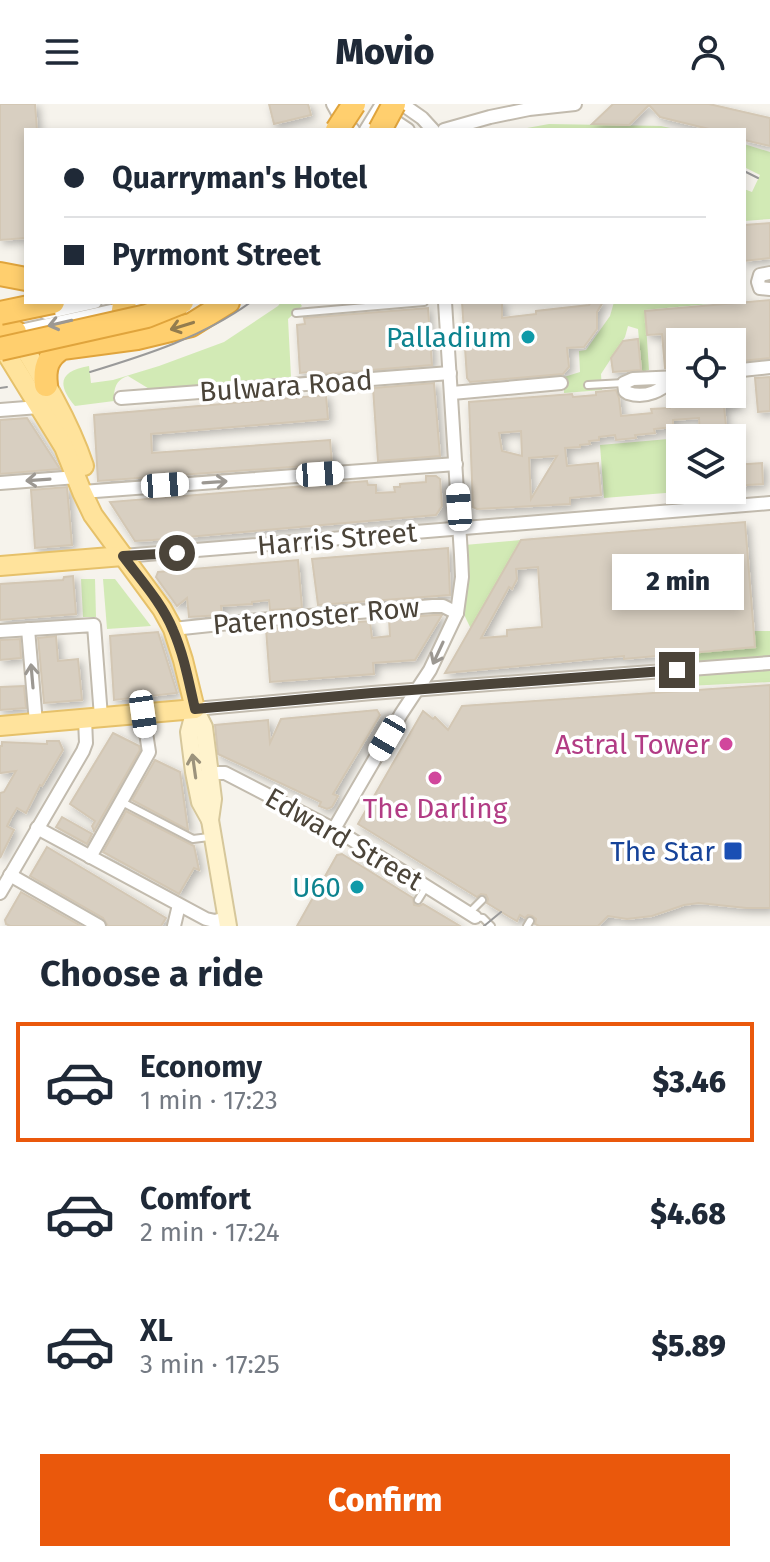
<!DOCTYPE html>
<meta charset="utf-8">
<style>
body{margin:0;font-family:"Fira Sans",sans-serif;background:#f6f6f7;color:#1f2937;height:100vh;display:flex;flex-direction:column;font-size:30px;white-space:nowrap}
*{box-sizing:border-box;margin:0}
p{font-size:26px;color:#747a83}
.icon{flex:none;width:44px;height:44px;fill:none;stroke:currentColor;stroke-width:2;stroke-linecap:round;stroke-linejoin:round}
.map{position:relative;height:822px;overflow:hidden}
.details{display:flex;flex-direction:column;background:#fff;flex:1}
.details>*{flex:none}
.top-card{position:absolute;left:24px;top:24px;width:722px;height:176px;border-radius:0px;box-shadow:0 4px 12px #0003;display:grid;align-content:center;height:176px;padding:0 40px;background:#fff}
.fabs{position:absolute;left:666px;top:224px;display:grid;gap:16px}
.fabs a{display:grid;place-items:center;width:80px;height:80px;border-radius:0px;background:#fff;box-shadow:0 4px 12px #0003;font-size:40px}
.end{position:absolute;width:36px;height:36px;margin:-18px;border:10px solid #4b4439;background:#fff;box-shadow:0 0 0 4px #fff}
.from{border-radius:50%}
.bubble{position:absolute;height:56px;border-radius:0px;background:#fff;box-shadow:0 4px 12px #0003;font-size:26px;font-weight:800;line-height:56px;text-align:center}
.car{position:absolute;width:24px;height:48px;margin:-24px -12px;border-radius:10px;box-shadow:0 0 6px 2px #0007;background:linear-gradient(#fff 24%,#345 0 40%,#fff 0 76%,#345 0 86%,#fff 0)}
.top-card b{display:flex;align-items:center;gap:28px;height:76px;font-size:30px}
.top-card b+b{border-top:2px solid #e0e1e3}
.top-card i{width:20px;height:20px;background:#1f2937}
ul{padding:0;list-style:none}
li{display:flex;align-items:center;gap:24px;height:120px;margin:0 16px 12px;padding:0 24px;border:4px solid transparent;border-radius:0px}
li div{flex:1}
li b{display:block;font-size:30px}
li em{font-style:normal;font-weight:800}
li.on{border-color:#ea580c}
li>.icon{width:72px;height:72px;stroke-width:1.5}
h2{padding:0 40px;font-size:36px;line-height:96px}
.cta{display:flex;gap:16px;margin-top:auto;padding:16px 40px}
.cta a{flex:1;height:92px;border-radius:0px;background:#ea580c;color:#fff;font-size:32px;font-weight:800;line-height:92px;text-align:center}
header{display:flex;justify-content:space-between;align-items:center;height:104px;padding:0 40px;background:#fff;font-size:36px;font-weight:800}
.map>svg:first-child{display:block}
</style>
<header><svg class="icon" aria-label="menu" viewBox="0 0 24 24"><path d="M4 6h16M4 12h16M4 18h16"/></svg>Movio<svg class="icon" aria-label="person" viewBox="0 0 24 24"><circle cx="12" cy="8" r="4"/><path d="M4 21q1-7 8-7t8 7"/></svg></header>
<div class="map">
<svg width="770" height="822" viewBox="0 0 770 822">
<defs>
<filter id="shadow"><feDropShadow dx="3.5" dy="3.5" stdDeviation="4" flood-color="#0004"/></filter>
</defs>
<rect width="100%" height="100%" fill="#f6f3ec"/>
<g fill="#d2eab5">
<path d="M549,20l112,2 19,4h-164z"/>
<path d="M744,40l26,8v67l-26,2v-32l8,3 8,-17 -16,-8z"/>
<path d="M281,198h18l3,4 -14,13 3,58 -140,13 -23,-14c-13,4 -14,13 -14,25l-39,5c-19,-22 -15,-35 14,-40l2,17 22,-3 46,-14 65,-24 54,-36z"/>
<path d="M614,198h117l-86,8 4,60 -7,2 -4,-43 -10,-3 -3,11 -24,37 1,16 -38,3v-16l16,-5 -1,-21 7,-1 24,-34z"/>
<path d="M680,334v52h22l-98,8 -4,-53z"/>
<path d="M521,436l-50,89 -15,-31 -3,-52z"/>
<path d="M81,475h14l1,38h-13z"/>
<path d="M103,475h12l36,47 -44,3z"/>
<path d="M754,527h16v51l-104,5 -2,-32 91,-8z"/>
</g>
<g fill="#d8cfc1" stroke="#d3c7b4" stroke-width="2" fill-rule="evenodd" filter="url(#shadow)">
<path d="M0,0h35l2,26h-11v108l-26,2z"/>
<path d="M269,0h39l3,11 -37,9z"/>
<path d="M613,0h96l61,14v28l-26,-6v-10h-31l-53,-13 -11,-12 -20,20 -37,-1z"/>
<path d="M770,119v35l-26,3v-36z"/>
<path d="M770,196v58l-38,4v-20h-52v24l-15,2 -3,-34 -15,1 -2,-24z"/>
<path d="M462,198h40v16l34,-4v-3l53,-6 2,-3h12l-6,10v17l-13,18 -17,1 2,19 -6,7 -93,8 -3,-4z"/>
<path d="M428,204l4,57 -122,10 -1,-3 -9,1 -3,-48 8,-1 -1,-6z"/>
<path d="M638,235l3,31 -28,2 -2,-14 12,-17z"/>
<path d="M770,273v34l-12,1 -3,-34z"/>
<path d="M434,279l6,73 -62,5 -5,-73z"/>
<path d="M616,286l3,8 2,18 31,-3 -1,-4 19,-1 -1,-7 20,-1v-6h47l1,10 -13,2 2,20h-3l1,12h-24l-1,-20 -26,2v7l-19,2 1,4 -20,2 1,3 -20,2 -1,-5 -16,2v3l-10,1 1,3 -10,1v2l-15,1 2,18 31,-3 3,32 -31,3v6l-93,5 -4,-2 -4,-105 103,-8 1,3 23,-2v-3zM521,327l1,25 -20,-5 -3,-18zM557,352l-26,43 -2,-41z"/>
<path d="M326,291l2,24 -177,15 1,19 178,-13 2,24 -234,17 -4,-66z"/>
<path d="M27,314l33,51 -60,5v-54z"/>
<path d="M762,359l1,21 -31,2v-21z"/>
<path d="M426,372h10l4,3 2,27 -6,9 -283,25 -18,1 -25,-39 257,-21 1,4h8v8l19,-1 -1,-5h6v-3l26,-2z"/>
<path d="M67,383l5,58 -37,3 -4,-58z"/>
<path d="M745,418l10,125 -131,12v-3l-179,17 76,-133zM538,463l4,60 -35,3v6l-26,2 28,-51 3,2 5,-10 -1,-10z"/>
<path d="M448,444l2,47 -132,10 -6,-46z"/>
<path d="M298,456l4,48 -32,2 -1,-10 -17,2v2l-31,2 1,9 -33,2 -2,-19 -10,8 -21,-29 2,-5z"/>
<path d="M73,472l3,38 -76,6v-36l63,-4 1,-3z"/>
<path d="M433,511h9l-27,45 -42,3 1,11 -104,8 -4,-53 104,-8 2,17 18,-2 -1,-17z"/>
<path d="M158,528l19,61 -63,7 -4,-64z"/>
<path d="M56,532l2,25 20,-2 4,41 -38,3 -6,-65z"/>
<path d="M20,535l1,19 -21,2v-20z"/>
<path d="M770,581v223h-24l-47,-5 -15,2 -32,11 -25,3 -19,-3 -10,10h-59l-4,-2 1,-5 -4,-3 -4,-1 -3,3 -5,-3 -3,6 -9,-5 -21,-13 1,-4 -2,-4 -5,-1 -4,3 -119,-73 65,-113 10,8 2,-2 13,13 14,-24z"/>
<path d="M24,582l2,22 -26,2v-23z"/>
<path d="M377,606l3,5 -47,79 5,2 -6,11 -5,2 -8,-3 2,-4 -103,-48 -3,-29 53,-5 2,23 11,-24z"/>
<path d="M113,629l26,13 1,4 -46,81 -2,-5 3,-5 -25,-17z"/>
<path d="M47,637h12l4,9 -21,36 -2,-1 -14,28 -9,-5 -6,10 -4,8 7,4 -14,28v-65l4,-1 12,-21 -16,2v-27h2v-4l45,2z"/>
<path d="M155,656l25,12 8,58 -56,-30z"/>
<path d="M126,707l68,35 5,24 -5,-2 -15,26 -76,-42z"/>
<path d="M62,713l30,17 -5,10 -31,-17z"/>
<path d="M47,743l119,71 -5,8h-53l-5,-8 -73,-42z"/>
<path d="M342,750l71,44 1,7 5,1 4,-2 37,22h-163l40,-71z"/>
<path d="M21,788l60,34h-71l-4,-2 -1,-4z"/>
</g>
<g fill="none" stroke-linecap="round" stroke-linejoin="round">
<g stroke="#c2bbae" stroke-width="10">
<g id="lane">
<path d="M296,209l128,-11"/>
<path d="M588,281l36,-2"/>
<path d="M122,698l71,37 16,-2"/>
<path d="M418,796l8,-13"/>
<path d="M469,809l13,-13"/>
<path d="M475,813l8,1 8,8"/>
<path d="M527,822l3,-5"/>
</g>
</g>
<g stroke="#c2bbae" stroke-width="16">
<g id="street">
<path d="M333,0l5,9 15,17"/>
<path d="M402,0l20,14 11,12"/>
<path d="M384,10l24,16"/>
<path d="M366,26l16,-26"/>
<path d="M444,26l46,-13 39,-8 46,-5"/>
<path d="M770,169l-10,2 -2,7 2,6 10,1"/>
<path d="M46,209l49,-11"/>
<path d="M15,228l137,-30"/>
<path d="M732,267l38,-4"/>
<path d="M676,274c-15,12 -29,21 -48,15l-3,-2 -1,-8 9,-4 47,-2"/>
<path d="M452,289l109,-10"/>
<path d="M121,294l329,-25"/>
<path d="M0,306l39,-3"/>
<path d="M0,379l77,-6"/>
<path d="M82,388l374,-28"/>
<path d="M123,452l647,-53"/>
<path d="M28,525l8,94"/>
<path d="M173,525l86,-9 174,-14h10l14,7"/>
<path d="M0,527l94,-6 7,92"/>
<path d="M195,605l177,-16 398,-30"/>
<path d="M210,669h15l118,61 132,83"/>
<path d="M37,724l169,91 9,2 11,-3"/>
<path d="M334,725l67,-115 29,-44 27,-57 5,-36 -1,-22 -16,-253"/>
<path d="M90,753l59,-105 -6,-38"/>
<path d="M10,771l89,51"/>
<path d="M0,789l83,-142 3,-8 -1,-24"/>
<path d="M174,822l5,-21"/>
</g>
</g>
<g stroke="#d6c79b" stroke-width="20">
<g id="secondary">
<path d="M195,605l9,18 9,72 -3,21 18,106"/>
<path d="M195,605l-6,23 5,40 6,30 10,18"/>
</g>
</g>
<g stroke="#e6c16a" stroke-width="22">
<g id="primary">
<path d="M15,229c26,42 53,85 69,133"/>
<path d="M0,239l64,104 18,45 11,23 69,94 11,20 10,31 12,49 -195,17"/>
<path d="M0,462l123,-10"/>
</g>
</g>
<g stroke="#e0a43c" stroke-width="26">
<g id="highway">
<path d="M0,170l26,5"/>
<path d="M125,198c-4,12 -4,25 7,33"/>
<path d="M0,230l15,-2"/>
<path d="M46,281c-2,-16 1,-28 16,-37l75,-10 54,-13 37,-23"/>
</g>
</g>
<use href="#lane" stroke="#fff" stroke-width="6"/>
<use href="#street" stroke="#fff" stroke-width="12"/>
<use href="#secondary" stroke="#fff3cd" stroke-width="16"/>
<use href="#primary" stroke="#ffe39c" stroke-width="18"/>
<use href="#highway" stroke="#ffcf6e" stroke-width="22"/>
<g stroke="#9a9a9a" stroke-width="2">
<path d="M744,67l14,7"/>
<path d="M90,268c56,-17 113,-35 161,-70"/>
<path d="M0,284l7,-1"/>
<path d="M484,822l17,-14"/>
</g>
<g stroke="#e0a43c" stroke-width="26" stroke-linecap="butt">
<g id="highway-bridge">
<path d="M337,26l17,-26"/>
<path d="M380,26l14,-26"/>
<path d="M0,209l53,-11"/>
<path d="M0,245l147,-33 35,-14"/>
</g>
</g>
<use href="#highway-bridge" stroke="#ffcf6e" stroke-width="22"/>
</g>
<defs><path id="oneway-shaft" d="M-6 0H5M1.5-3L5.5 0L1.5 3" fill="none" stroke-width="1.6" stroke-linecap="round" stroke-linejoin="round" transform="scale(2)"/></defs>
<g stroke="#9c9892">
<use href="#oneway-shaft" transform="translate(60 219) rotate(167)"/>
<use href="#oneway-shaft" transform="translate(38 376) rotate(176)"/>
<use href="#oneway-shaft" transform="translate(215 378) rotate(-4)"/>
<use href="#oneway-shaft" transform="translate(438 549) rotate(115)"/>
<use href="#oneway-shaft" transform="translate(32 572) rotate(-95)"/>
</g>
<use stroke="#937c4e" href="#oneway-shaft" transform="translate(182 222) rotate(163)"/>
<use stroke="#9c937c" href="#oneway-shaft" transform="translate(194 662) rotate(-98)"/>
<g fill="none" stroke-linecap="round" stroke-linejoin="round">
<path stroke="#4b4439" stroke-width="10" d="M177,449l-54,3c17,23 39,47 50,74 11,25 16,53 22,79l177,-16 305,-23"/>
</g>
<g fill="#0f9aa8" stroke="#fff" stroke-width="3">
<circle cx="528" cy="233" r="8"/>
<circle cx="357" cy="783" r="8"/>
</g>
<g fill="#d1479c" stroke="#fff" stroke-width="3">
<circle cx="726" cy="640" r="8"/>
<circle cx="435" cy="674" r="8"/>
</g>
<rect fill="#1a4fb4" stroke="#fff" stroke-width="3" x="723" y="737" width="20" height="20" rx="4"/>
<g text-anchor="middle" dominant-baseline="central" stroke-width="7" stroke-linejoin="round" paint-order="stroke">
<g font-size="28" fill="#0d838f" stroke="#fff" text-anchor="end">
<text x="512" y="233">Palladium</text>
<text x="341" y="783">U60</text>
</g>
<g font-size="28" fill="#4b4439" stroke="#fff">
<text transform="translate(286 282) rotate(-4)">Bulwara Road</text>
<text transform="translate(337 435) rotate(-5)">Harris Street</text>
<text transform="translate(316 512) rotate(-5)">Paternoster Row</text>
<text transform="translate(344 735) rotate(30)">Edward Street</text>
</g>
<g font-size="28" fill="#b23c85" stroke="#fff" text-anchor="end">
<text x="710" y="640">Astral Tower</text>
<text x="435" y="704" text-anchor="middle">The Darling</text>
</g>
<g font-size="28" fill="#164399" stroke="#fff" text-anchor="end">
<text x="715" y="747">The Star</text>
</g>
</g>
</svg>
<div class="fabs">
<a><svg class="icon" aria-label="locate" viewBox="0 0 24 24"><circle cx="12" cy="12" r="6"/><path d="M12 2v4M12 18v4M2 12h4M18 12h4"/></svg></a>
<a><svg class="icon" aria-label="layers" viewBox="0 0 24 24"><path d="M12 4l9 5-9 5-9-5zM3 14l9 5 9-5"/></svg></a>
</div>
<i class="end from" style="left:177px;top:449px"></i>
<i class="end" style="left:677px;top:566px"></i>
<div class="bubble" style="left:612px;top:450px;width:132px">2 min</div>
<i class="car" style="left:320px;top:370px;rotate:86deg"></i>
<i class="car" style="left:165px;top:381px;rotate:86deg"></i>
<i class="car" style="left:459px;top:403px;rotate:356deg"></i>
<i class="car" style="left:143px;top:610px;rotate:172deg"></i>
<i class="car" style="left:387px;top:634px;rotate:210deg"></i>
<div class="top-card">
<b><i class="from"></i>Quarryman's Hotel</b>
<b><i></i>Pyrmont Street</b>
</div>
</div>
<section class="details">
<h2>Choose a ride</h2>
<ul>
<li class="on"><svg class="icon" aria-label="car" viewBox="0 0 24 24"><path d="M5 17H2v-5l4-1 3-4h7l3 4 3 1v5h-3M9 17h6M6 11h13"/><circle cx="7" cy="17" r="2"/><circle cx="17" cy="17" r="2"/></svg><div><b>Economy</b><p>1 min · 17:23</p></div><em>$3.46</em></li>
<li><svg class="icon" aria-label="car" viewBox="0 0 24 24"><path d="M5 17H2v-5l4-1 3-4h7l3 4 3 1v5h-3M9 17h6M6 11h13"/><circle cx="7" cy="17" r="2"/><circle cx="17" cy="17" r="2"/></svg><div><b>Comfort</b><p>2 min · 17:24</p></div><em>$4.68</em></li>
<li><svg class="icon" aria-label="car" viewBox="0 0 24 24"><path d="M5 17H2v-5l4-1 3-4h7l3 4 3 1v5h-3M9 17h6M6 11h13"/><circle cx="7" cy="17" r="2"/><circle cx="17" cy="17" r="2"/></svg><div><b>XL</b><p>3 min · 17:25</p></div><em>$5.89</em></li>
</ul>
<div class="cta"><a>Confirm</a></div>
</section>
